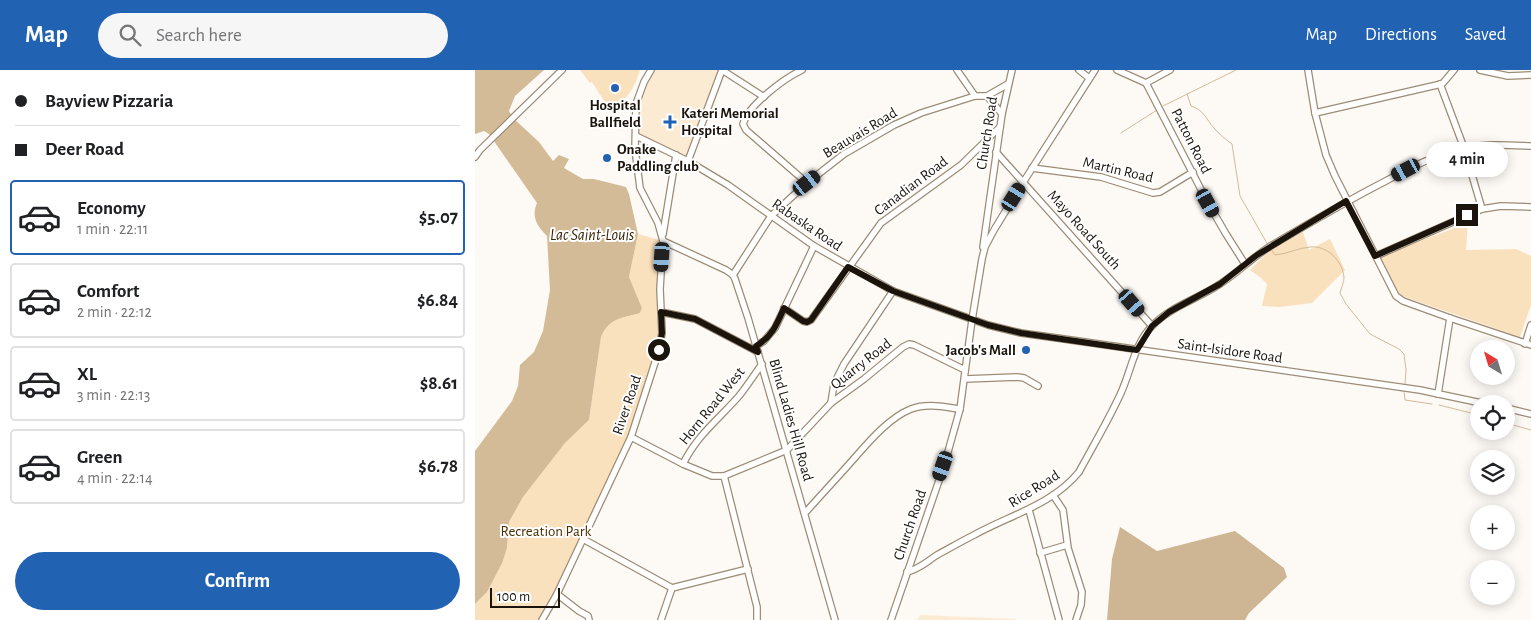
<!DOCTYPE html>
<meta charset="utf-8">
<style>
body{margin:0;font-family:"Alegreya Sans",sans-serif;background:#f6f6f6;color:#202124;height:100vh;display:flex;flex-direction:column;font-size:19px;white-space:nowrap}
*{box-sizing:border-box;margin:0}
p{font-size:16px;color:#757577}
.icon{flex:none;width:28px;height:28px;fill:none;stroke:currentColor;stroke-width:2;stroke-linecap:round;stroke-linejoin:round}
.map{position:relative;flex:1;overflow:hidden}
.drawer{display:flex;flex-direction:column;background:#fff;width:475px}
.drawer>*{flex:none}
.top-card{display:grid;align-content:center;height:110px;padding:0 15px;background:#fff}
.needle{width:32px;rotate:322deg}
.buttons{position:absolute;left:995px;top:270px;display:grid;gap:10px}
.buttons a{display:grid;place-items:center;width:45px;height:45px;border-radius:50%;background:#fff;box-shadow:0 2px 12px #0003;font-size:25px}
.scale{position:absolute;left:15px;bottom:12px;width:70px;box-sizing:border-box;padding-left:5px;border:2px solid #1a140c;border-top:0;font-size:14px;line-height:18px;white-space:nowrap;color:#1a140c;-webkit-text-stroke:4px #fff;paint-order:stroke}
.end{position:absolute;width:22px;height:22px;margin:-11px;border:6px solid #1a140c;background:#fff;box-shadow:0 0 0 2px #fff}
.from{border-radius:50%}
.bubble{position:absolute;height:35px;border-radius:18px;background:#fff;box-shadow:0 2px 12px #0003;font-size:16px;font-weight:700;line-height:35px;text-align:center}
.car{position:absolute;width:15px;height:30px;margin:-15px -8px;border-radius:6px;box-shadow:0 0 4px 1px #0007;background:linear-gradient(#222 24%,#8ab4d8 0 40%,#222 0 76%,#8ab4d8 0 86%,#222 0)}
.top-card b{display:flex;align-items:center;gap:18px;height:48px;font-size:19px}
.top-card b+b{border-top:1px solid #e0e0e0}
.top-card i{width:12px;height:12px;background:#202124}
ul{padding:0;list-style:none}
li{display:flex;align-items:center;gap:15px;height:75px;margin:0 10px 8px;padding:0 5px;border:2px solid #e0e0e0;border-radius:5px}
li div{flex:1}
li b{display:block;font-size:19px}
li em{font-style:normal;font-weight:700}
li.on{border-color:#2262b3}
li>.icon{width:45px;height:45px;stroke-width:1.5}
.cta{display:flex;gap:10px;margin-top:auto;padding:10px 15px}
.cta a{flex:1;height:58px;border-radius:30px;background:#2262b3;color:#fff;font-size:20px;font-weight:700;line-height:58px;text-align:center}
header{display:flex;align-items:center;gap:30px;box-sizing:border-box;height:70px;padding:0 25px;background:#2262b3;color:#fff}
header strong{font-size:24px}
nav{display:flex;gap:28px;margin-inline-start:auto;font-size:18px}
.search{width:350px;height:45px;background:#f6f6f6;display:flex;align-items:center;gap:12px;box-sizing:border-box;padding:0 18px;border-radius:28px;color:#757577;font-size:19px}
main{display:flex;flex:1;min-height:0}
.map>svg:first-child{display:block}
</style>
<header>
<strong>Map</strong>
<div class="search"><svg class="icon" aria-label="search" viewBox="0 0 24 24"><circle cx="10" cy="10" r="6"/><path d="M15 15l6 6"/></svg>Search here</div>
<nav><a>Map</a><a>Directions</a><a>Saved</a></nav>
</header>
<main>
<section class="drawer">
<div class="top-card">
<b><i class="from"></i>Bayview Pizzaria</b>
<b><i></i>Deer Road</b>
</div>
<ul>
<li class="on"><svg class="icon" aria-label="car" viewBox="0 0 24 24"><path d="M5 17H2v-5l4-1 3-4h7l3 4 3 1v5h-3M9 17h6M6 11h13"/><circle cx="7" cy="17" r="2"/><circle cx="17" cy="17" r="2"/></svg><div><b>Economy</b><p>1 min · 22:11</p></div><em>$5.07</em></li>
<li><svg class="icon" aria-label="car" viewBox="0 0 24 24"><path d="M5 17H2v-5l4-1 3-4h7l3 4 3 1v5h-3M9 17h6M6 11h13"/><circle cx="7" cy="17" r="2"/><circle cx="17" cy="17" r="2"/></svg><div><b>Comfort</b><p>2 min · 22:12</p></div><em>$6.84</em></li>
<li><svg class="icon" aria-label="car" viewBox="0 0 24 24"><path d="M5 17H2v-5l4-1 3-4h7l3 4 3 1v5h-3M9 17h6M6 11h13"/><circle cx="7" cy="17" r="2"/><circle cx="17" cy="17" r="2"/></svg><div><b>XL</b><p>3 min · 22:13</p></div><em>$8.61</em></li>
<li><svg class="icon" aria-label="car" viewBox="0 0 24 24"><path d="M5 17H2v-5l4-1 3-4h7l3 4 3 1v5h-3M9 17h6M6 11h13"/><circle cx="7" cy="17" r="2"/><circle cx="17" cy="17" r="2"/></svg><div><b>Green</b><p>4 min · 22:14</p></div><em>$6.78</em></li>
</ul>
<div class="cta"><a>Confirm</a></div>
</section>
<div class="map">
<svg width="1056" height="550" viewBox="0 0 1056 550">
<rect width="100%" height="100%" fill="#fdf9f5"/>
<g fill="#fcebd3">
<path d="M180,0h63l1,2 -31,90 -52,-21 3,-39 4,-13z"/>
<path d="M446,545l94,4 2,1h-100z"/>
</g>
<g fill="#fae1be">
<path d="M105,0h60c-5,16 -11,28 -26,37l-3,-2 -3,2 -16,-25 -2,1z"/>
<path d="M993,153l-2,27 50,-1 15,7v49l-11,32 -121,-42 -19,-39z"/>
<path d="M828,162l6,18 21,-11 15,31 -33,33 -32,4 -18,-1 5,-22 -6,-6 -11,-8 19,-19z"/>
<path d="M163,164l25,7 -1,92 -31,104 -89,183h-67v-16l12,-12 20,-44 2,-26 14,-25 42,-54 24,-23 12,-83c8,-19 21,-19 39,-24l2,-5 -13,-31z"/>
</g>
<path fill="#ceb593" d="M645,457l37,24 78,-20 49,37 3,9 -38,36 -4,7h-138l5,-61z"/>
<path fill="#d3bb98" d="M0,0h69l-29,26 -6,15 4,7 26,24 14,19 6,-6 10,4 -5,9 19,11h11l32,8 3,7 9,40 -9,43 13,31 -2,5c-18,5 -31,5 -39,24l-12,83 -24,23 -42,54 -14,25 -2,26 -5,15 -15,29 -12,12v-153l37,-50 6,-15 2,-21 14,-13 9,-21 7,-41 -3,-54c-10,-10 -16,-19 -10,-33l-48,-69 -5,-3 -9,3z"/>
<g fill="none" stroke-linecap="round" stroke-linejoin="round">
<g stroke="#d3bb98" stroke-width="1">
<path d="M712,24l4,12c13,4 15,13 23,22 5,6 11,11 18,16l8,52 28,49"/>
<path d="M688,36l73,-36"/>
<path d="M646,63l36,-23"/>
<path d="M795,178l5,7c12,-1 23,-7 35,-8 17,-2 33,14 34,31 0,4 -3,11 -4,15l6,11 24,30 29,15 5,5 2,16 -1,15"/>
<path d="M929,321l1,9 27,4"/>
<path d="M964,335l40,10"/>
<path d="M1031,353l25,7"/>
</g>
<g stroke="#9c8c76" stroke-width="8">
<g id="minor">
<path d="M247,0l42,27"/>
<path d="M327,0c-17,8 -54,35 -59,54l3,6 61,53"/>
<path d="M482,0l18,26"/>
<path d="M604,0l10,8"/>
<path d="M642,0l29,13 62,120 18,31 19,30"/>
<path d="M833,0l7,43 11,42 9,21 61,120 7,5 47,17 81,27"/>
<path d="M1005,0l28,6 23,-1"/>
<path d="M671,13l24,-13"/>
<path d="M965,14l24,64 18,61"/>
<path d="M512,26l21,-12"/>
<path d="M840,43l122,-28 6,-2 11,-13"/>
<path d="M161,66l52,25 40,24 86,61 79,45 95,34 33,8 43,6 356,51 66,14"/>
<path d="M521,82l156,174"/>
<path d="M0,87l5,-7 82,-80"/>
<path d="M213,91l34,-91"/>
<path d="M557,98l69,9 52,16 7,-1 33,-20"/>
<path d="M188,164l13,-79"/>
<path d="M188,171l63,29 7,5 2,4 13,39 87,302"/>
<path d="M508,177l19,-133 10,-44"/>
<path d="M901,186l106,-47 19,-3 30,1"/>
<path d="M258,205l38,-59 36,-33 37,-29 50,-29 27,-12 54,-17h12l15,18"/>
<path d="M309,238l19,13 4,1 4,-2 70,-97 80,-58 39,-38"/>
<path d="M186,242l34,7 63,33"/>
<path d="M1050,274l6,-19"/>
<path d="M281,276l8,-5 11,-13 39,-82"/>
<path d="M490,309l52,-2 7,1 14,8"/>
<path d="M963,324l12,-76"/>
<path d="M356,333l3,-19 10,-20 49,-73"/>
<path d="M1031,338l25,6"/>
<path d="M156,367l52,27 29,12h12l63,-26 44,-47 33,-24 39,-32 6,-3 5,1 51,25"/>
<path d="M208,394c14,-29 36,-45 56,-68 8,-10 15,-21 23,-32"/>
<path d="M249,406l33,131v13"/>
<path d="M578,425l10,15 5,38 14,44 -1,13 -5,15"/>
<path d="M554,440l30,110"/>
<path d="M330,443c15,-17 31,-34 46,-51 16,-18 37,-44 60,-53 16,-6 33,-2 49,0"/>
<path d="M108,469l89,49 -11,32"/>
<path d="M565,483l27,-8"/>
<path d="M432,502c14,-4 19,-10 30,-17 13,-7 25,-14 37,-20 36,-20 78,-30 105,-63 14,-26 29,-51 41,-77 11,-23 14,-51 32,-69 19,-20 46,-27 68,-42 17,-11 32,-26 49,-37 37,-22 74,-44 113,-64 26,-14 51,-28 81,-34 22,-6 45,-4 68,-3"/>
<path d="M197,518l76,-19"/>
<path d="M82,524l22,17 9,5 1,4"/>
<path d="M67,550l15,-26 74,-157 28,-87 3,-17 -2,-44 3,-48 -5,-18 -18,-35 -5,-39 1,-45 8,-22 7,-12"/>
<path d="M416,550l53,-154 16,-57 12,-89 10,-61 3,-12 9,-17 30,-49 71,-111"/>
</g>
</g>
<use href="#minor" stroke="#fff" stroke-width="5.5"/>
</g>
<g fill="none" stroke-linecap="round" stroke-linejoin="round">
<path stroke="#1a140c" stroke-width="6" d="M184,280l3,-17 -1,-21 34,7 63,33 -2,-6c16,-9 21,-22 28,-38l19,13 4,1 4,-2 37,-53 45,24 95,34 33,8 116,17 15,-24 17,-14 51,-28 37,-29 89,-54 29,55 92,-41"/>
</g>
<g fill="#2262b3" stroke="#fff" stroke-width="2">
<circle cx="140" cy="18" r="5"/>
<path d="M192.5 44.5h5v5h5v5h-5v5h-5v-5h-5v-5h5z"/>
<circle cx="132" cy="88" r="5"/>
<circle cx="551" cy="280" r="5"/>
</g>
<g text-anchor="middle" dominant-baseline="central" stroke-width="4" stroke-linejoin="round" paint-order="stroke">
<g font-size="15" font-weight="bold" fill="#1a140c" stroke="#fff" text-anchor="start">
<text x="140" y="35" text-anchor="middle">Hospital<tspan x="140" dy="17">Ballfield</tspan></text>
<text x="206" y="43">Kateri Memorial<tspan x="206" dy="17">Hospital</tspan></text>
<text x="142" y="79">Onake<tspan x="142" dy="17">Paddling club</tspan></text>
<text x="541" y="280" text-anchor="end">Jacob's Mall</text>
</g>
<g font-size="15" fill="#1a140c" stroke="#fff">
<text transform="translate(385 63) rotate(-31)">Beauvais Road</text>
<text transform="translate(512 63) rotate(-81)">Church Road</text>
<text transform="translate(716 71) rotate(63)">Patton Road</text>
<text transform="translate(643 100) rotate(13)">Martin Road</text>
<text transform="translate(436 116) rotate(-37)">Canadian Road</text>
<text transform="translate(332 155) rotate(34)">Rabaska Road</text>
<text transform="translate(609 160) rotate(48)">Mayo Road South</text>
<text transform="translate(755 281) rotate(8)">Saint-Isidore Road</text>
<text transform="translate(386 294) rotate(-38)">Quarry Road</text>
<text transform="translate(152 335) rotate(-71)">River Road</text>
<text transform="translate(237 336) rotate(-51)">Horn Road West</text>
<text transform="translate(316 350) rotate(74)">Blind Ladies Hill Road</text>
<text transform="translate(559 419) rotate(-32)">Rice Road</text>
<text transform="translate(435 455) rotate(-71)">Church Road</text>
</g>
<g font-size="15" fill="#493003" stroke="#fff">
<text x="71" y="461">Recreation Park</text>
</g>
<g font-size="16" font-style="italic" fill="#382609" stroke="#fff">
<text x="117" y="165">Lac Saint-Louis</text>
</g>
</g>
</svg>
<div class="buttons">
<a><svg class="needle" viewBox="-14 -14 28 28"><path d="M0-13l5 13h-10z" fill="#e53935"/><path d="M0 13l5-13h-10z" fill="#757577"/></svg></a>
<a><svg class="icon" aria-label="locate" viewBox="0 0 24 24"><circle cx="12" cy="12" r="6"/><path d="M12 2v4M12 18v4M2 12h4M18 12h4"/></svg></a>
<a><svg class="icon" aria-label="layers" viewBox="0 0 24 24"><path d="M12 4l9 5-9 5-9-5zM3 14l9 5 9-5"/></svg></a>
<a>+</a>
<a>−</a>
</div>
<div class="scale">100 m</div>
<i class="end from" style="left:184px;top:280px"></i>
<i class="end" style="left:992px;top:145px"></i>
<div class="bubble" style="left:951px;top:72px;width:82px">4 min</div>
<i class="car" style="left:931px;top:100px;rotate:242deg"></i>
<i class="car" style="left:332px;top:113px;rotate:52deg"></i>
<i class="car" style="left:539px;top:127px;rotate:32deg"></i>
<i class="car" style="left:733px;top:133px;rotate:151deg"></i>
<i class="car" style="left:187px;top:187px;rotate:184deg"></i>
<i class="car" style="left:657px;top:233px;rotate:139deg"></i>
<i class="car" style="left:468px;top:396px;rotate:199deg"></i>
</div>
</main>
